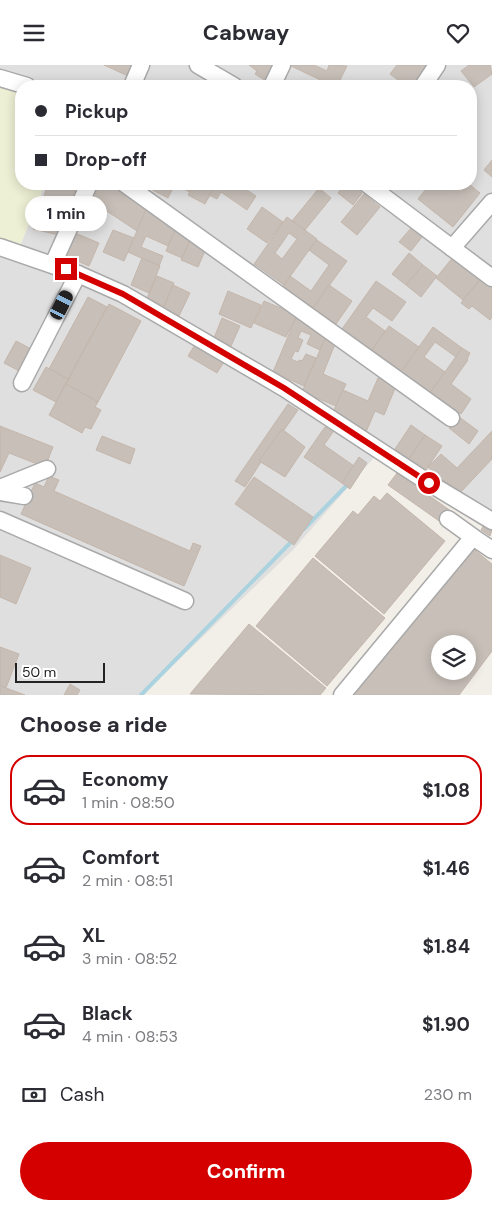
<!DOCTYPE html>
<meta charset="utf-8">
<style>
body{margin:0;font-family:"DM Sans",sans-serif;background:#f2f2f3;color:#2b2b33;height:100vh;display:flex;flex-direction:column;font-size:19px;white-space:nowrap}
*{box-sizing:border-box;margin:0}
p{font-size:16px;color:#7c7c81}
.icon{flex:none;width:28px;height:28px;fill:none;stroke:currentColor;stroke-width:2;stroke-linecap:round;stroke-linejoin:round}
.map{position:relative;height:630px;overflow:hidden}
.details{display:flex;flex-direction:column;background:#fff;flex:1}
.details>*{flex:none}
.top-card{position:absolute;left:15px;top:15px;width:462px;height:110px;border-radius:20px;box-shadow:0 2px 12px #0003;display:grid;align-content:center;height:110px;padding:0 20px;background:#fff}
.fabs{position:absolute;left:431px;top:570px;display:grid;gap:10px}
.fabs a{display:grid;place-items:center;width:45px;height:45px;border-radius:50%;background:#fff;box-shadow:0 2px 12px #0003;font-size:25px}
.scale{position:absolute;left:15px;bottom:12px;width:90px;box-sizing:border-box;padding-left:5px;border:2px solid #222;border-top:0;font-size:14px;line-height:18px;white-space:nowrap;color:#222;-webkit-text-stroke:4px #fff;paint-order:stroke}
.end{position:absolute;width:22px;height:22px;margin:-11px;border:6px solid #d40000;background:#fff;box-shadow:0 0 0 2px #fff}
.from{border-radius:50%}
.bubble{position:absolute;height:35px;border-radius:18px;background:#fff;box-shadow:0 2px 12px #0003;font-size:16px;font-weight:700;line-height:35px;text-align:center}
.car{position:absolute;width:15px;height:30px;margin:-15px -8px;border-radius:6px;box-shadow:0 0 4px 1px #0007;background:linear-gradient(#222 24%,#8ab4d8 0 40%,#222 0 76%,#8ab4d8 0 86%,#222 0)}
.top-card b{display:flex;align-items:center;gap:18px;height:48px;font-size:19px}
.top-card b+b{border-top:1px solid #e1e1e2}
.top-card i{width:12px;height:12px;background:#2b2b33}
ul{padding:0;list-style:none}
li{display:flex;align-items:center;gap:15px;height:70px;margin:0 10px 8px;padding:0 10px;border:2px solid transparent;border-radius:20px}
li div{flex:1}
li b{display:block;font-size:19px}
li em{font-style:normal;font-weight:700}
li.current{border-color:#d40000}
li>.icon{width:45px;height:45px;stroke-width:1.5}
h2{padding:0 20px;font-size:22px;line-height:60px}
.pay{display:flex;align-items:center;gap:12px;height:55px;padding:0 20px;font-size:19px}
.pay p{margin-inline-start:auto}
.cta{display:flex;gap:10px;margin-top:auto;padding:10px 20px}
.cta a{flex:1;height:58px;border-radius:30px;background:#d40000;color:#fff;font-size:20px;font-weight:700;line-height:58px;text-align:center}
header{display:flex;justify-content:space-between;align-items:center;height:65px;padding:0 20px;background:#fff;font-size:22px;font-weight:700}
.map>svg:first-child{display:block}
</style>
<header><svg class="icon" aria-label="menu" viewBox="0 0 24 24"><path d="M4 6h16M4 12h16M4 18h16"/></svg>Cabway<svg class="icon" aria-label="heart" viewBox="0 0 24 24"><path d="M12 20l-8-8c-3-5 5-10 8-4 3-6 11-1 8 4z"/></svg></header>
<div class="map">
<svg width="492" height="630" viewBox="0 0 492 630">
<rect width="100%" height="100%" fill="#f2efe9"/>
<path fill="#e0dfdf" d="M0,0h492v463l-115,-74 -84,96 -151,145h-142v-455l20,6 25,-62h426v-98h-450l-21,-2z"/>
<path fill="#eef0d5" d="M0,19l21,7v93h24l-25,62 -20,-6z"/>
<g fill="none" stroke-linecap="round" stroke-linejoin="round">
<g stroke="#aad3df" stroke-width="4">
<path d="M304,464l46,-47"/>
<path d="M141,630l153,-156"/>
</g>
</g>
<g fill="#c7bfb8" stroke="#c4b6ab" fill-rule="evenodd">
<path d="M104,0h29l-5,11z"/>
<path d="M249,0h29l-12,16 -11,-7 2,-3z"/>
<path d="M289,0h25l13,6 2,-6 18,1 -10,20h-4z"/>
<path d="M397,0h33l-16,21h-8l-16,-12z"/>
<path d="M469,0h21l2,9 -18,13 -13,-16z"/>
<path d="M492,95v17l-8,-7z"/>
<path d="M48,119l27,6 -7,20 -9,-3 -1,4 -17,-6z"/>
<path d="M97,119h16l34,23 -10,24 -47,-31z"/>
<path d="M141,119h34l-7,14z"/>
<path d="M180,119h14l-4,8 -10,-5z"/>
<path d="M194,119h22l-11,20 -17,-9z"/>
<path d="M216,119h22l18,12 -9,14 -26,-18 -4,7 -8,-4z"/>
<path d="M345,119h5l12,9 -9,12 -15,-12z"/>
<path d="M430,119h39l11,9 -27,34 -35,-28z"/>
<path d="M319,123l12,10 -26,32 -13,-9z"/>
<path d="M364,129l16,13 -23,28 -16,-13z"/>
<path d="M147,142l29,21 -8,18 -22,-10 -5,11 22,9 -4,10 -31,-14z"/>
<path d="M262,142l21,15 -16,21 -20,-14z"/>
<path d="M40,143l25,8 -6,19 -26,-6z"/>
<path d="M287,152l30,22 -33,46 -30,-21zM289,168l8,6 -15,20 -7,-6z"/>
<path d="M176,163l16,7 -10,23 -16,-7z"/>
<path d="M411,163l11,9 -11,14 -12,-9z"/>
<path d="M113,165l21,8 -10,23 -21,-9z"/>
<path d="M75,168l24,10 -10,23 -23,-10z"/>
<path d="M192,172l16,7 -10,23 -17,-7z"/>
<path d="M317,175l30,21 -34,47 -30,-21 7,-11 21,15 18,-26 -20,-15z"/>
<path d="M409,188l14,12 -17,20 -14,-11z"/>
<path d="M454,191l27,22 -18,22 -27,-22z"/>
<path d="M142,193l18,8 -11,27 -18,-8z"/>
<path d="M423,200l14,11 -16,21 -15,-12z"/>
<path d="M157,211l17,7 -10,23 -17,-8z"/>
<path d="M482,212l10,8v32l-2,3 -18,-14 -3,3 -8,-6z"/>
<path d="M376,216l30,21 -14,19 -19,-13 -7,9 19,14 -13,19 -30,-21z"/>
<path d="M173,220l17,8 -11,23 -16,-7z"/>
<path d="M329,220l23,16 -16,23 -23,-16z"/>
<path d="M228,226l33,14 -10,23 -32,-14z"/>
<path d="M88,232l19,10 -39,72 -19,-10z"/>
<path d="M264,236l33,14 -11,22 -32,-14z"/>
<path d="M109,239l32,17 -43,81 -32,-18z"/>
<path d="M298,248l29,21 -7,16 -13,-6 4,-9 -10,-4 -3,7 5,2 -5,12 -3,-1 -4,8 7,3 1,-2 3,1 4,-7 10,4 -12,28 -31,-14z"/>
<path d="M222,253l18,8 -9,20 -17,-8z"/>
<path d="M389,261l30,21 -17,24 -30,-21z"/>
<path d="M433,262l29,21 -6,9 -21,-15 -11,15 21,15 -15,21 -29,-21z"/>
<path d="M326,271l9,8 -12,30 23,10 -10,22 -34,-14z"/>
<path d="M16,276l21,11 -12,22 -21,-11z"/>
<path d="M196,278l29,17 -8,13 -29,-17z"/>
<path d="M462,283l8,5 -3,6 1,1 -17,24 20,15 -10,15 -31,-21z"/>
<path d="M46,302l22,12 -12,23 -23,-12z"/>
<path d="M378,313l18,8 -12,29 -9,-4 -9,21 -32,-22 9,-20 25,11z"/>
<path d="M66,319l32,18 -3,5 6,3 -10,19 -6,-2 -3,6 -33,-18z"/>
<path d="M288,339l10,6 -14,20 -2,-1 -37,58 -10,-6z"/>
<path d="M458,351l20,15 -9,13 -20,-16z"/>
<path d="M411,360l14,10 -16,24 -14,-10z"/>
<path d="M0,361l53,21 -8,20 -36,-14 -9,19z"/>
<path d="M325,362l8,5 -9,13 30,21 -12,17 -38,-26z"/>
<path d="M282,364l23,18 -20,30 -26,-16z"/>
<path d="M492,366v28l-34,36 -30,-28 13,-13 16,14z"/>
<path d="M425,370l17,11 -16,24 -17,-11z"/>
<path d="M102,371l33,13 -5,15 -34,-14z"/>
<path d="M359,392l8,6 -17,26 -8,-6z"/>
<path d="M397,408l54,38 -9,12 -54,-38z"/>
<path d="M49,411l10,4 -5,11 136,60 3,-8 8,3 -17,40 -163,-72 14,-31 9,4z"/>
<path d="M254,412l59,40 -19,28 -59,-41z"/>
<path d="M387,428l58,48 -61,73 -69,-58 38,-45 5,4 16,-19 6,5z"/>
<path d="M484,460l8,5 -2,6 -9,-6z"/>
<path d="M471,482l21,17v87l-33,44h-111zM440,579h28v27h-28z"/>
<path d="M0,490l31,13 -15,36 -16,-7z"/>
<path d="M313,493l72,60 -58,68 -71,-60z"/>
<path d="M249,559l77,64 -6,7 -130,-1z"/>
<path d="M0,582l19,7 -13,34 -6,-3z"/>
<path d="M70,619l10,6 -3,5h-13z"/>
<path d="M0,620l6,3 19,7h-25z"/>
</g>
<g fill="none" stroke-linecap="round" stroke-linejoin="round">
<g stroke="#a9a9a9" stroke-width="19">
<g id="minor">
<path d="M198,0l36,21"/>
<path d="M0,13l27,8"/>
<path d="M132,21l9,-21"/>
<path d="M272,21l10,-21"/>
<path d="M423,21l14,-21"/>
<path d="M125,119l326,234"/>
<path d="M367,119l125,94"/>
<path d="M0,182l78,27 45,20 161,94 145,95 63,38"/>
<path d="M452,183l40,-46"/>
<path d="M53,199l36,-80"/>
<path d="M22,318l56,-109"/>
<path d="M0,423l47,-19"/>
<path d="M0,427l24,4"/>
<path d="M448,454l25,18"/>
<path d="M0,455l185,81"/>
<path d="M342,630l131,-158 19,13"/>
</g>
</g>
<use href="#minor" stroke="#fff" stroke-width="16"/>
</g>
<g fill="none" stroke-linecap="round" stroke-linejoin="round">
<path stroke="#d40000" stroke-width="6" d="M66,204l57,25 161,94 145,95"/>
</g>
</svg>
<div class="fabs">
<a><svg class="icon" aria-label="layers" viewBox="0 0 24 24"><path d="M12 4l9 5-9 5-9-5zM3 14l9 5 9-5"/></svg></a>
</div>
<div class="scale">50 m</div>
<i class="end from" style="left:429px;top:418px"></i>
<i class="end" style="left:66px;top:204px"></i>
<div class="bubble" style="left:25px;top:131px;width:82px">1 min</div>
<i class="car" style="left:62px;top:240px;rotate:27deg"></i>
<div class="top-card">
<b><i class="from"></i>Pickup</b>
<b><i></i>Drop-off</b>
</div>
</div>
<section class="details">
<h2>Choose a ride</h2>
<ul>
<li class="current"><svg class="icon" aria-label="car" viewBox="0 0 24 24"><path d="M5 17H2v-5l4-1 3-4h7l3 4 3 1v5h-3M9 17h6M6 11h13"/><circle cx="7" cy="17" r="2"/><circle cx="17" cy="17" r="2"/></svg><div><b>Economy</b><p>1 min · 08:50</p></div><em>$1.08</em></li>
<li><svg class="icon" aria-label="car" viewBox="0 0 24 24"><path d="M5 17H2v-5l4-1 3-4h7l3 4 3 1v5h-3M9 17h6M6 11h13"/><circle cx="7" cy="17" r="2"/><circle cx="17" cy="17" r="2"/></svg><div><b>Comfort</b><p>2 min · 08:51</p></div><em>$1.46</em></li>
<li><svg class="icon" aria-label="car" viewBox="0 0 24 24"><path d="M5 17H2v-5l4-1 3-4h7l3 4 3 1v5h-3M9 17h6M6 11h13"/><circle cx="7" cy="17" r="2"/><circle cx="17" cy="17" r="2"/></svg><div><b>XL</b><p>3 min · 08:52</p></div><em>$1.84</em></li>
<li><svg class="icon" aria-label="car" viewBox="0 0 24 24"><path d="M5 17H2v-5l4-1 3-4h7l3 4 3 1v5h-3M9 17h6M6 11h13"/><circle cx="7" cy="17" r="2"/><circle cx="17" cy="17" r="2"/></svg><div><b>Black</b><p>4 min · 08:53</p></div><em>$1.90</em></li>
</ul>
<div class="pay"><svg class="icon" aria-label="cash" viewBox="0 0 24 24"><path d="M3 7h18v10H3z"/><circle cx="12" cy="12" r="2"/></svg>Cash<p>230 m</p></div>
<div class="cta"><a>Confirm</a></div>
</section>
